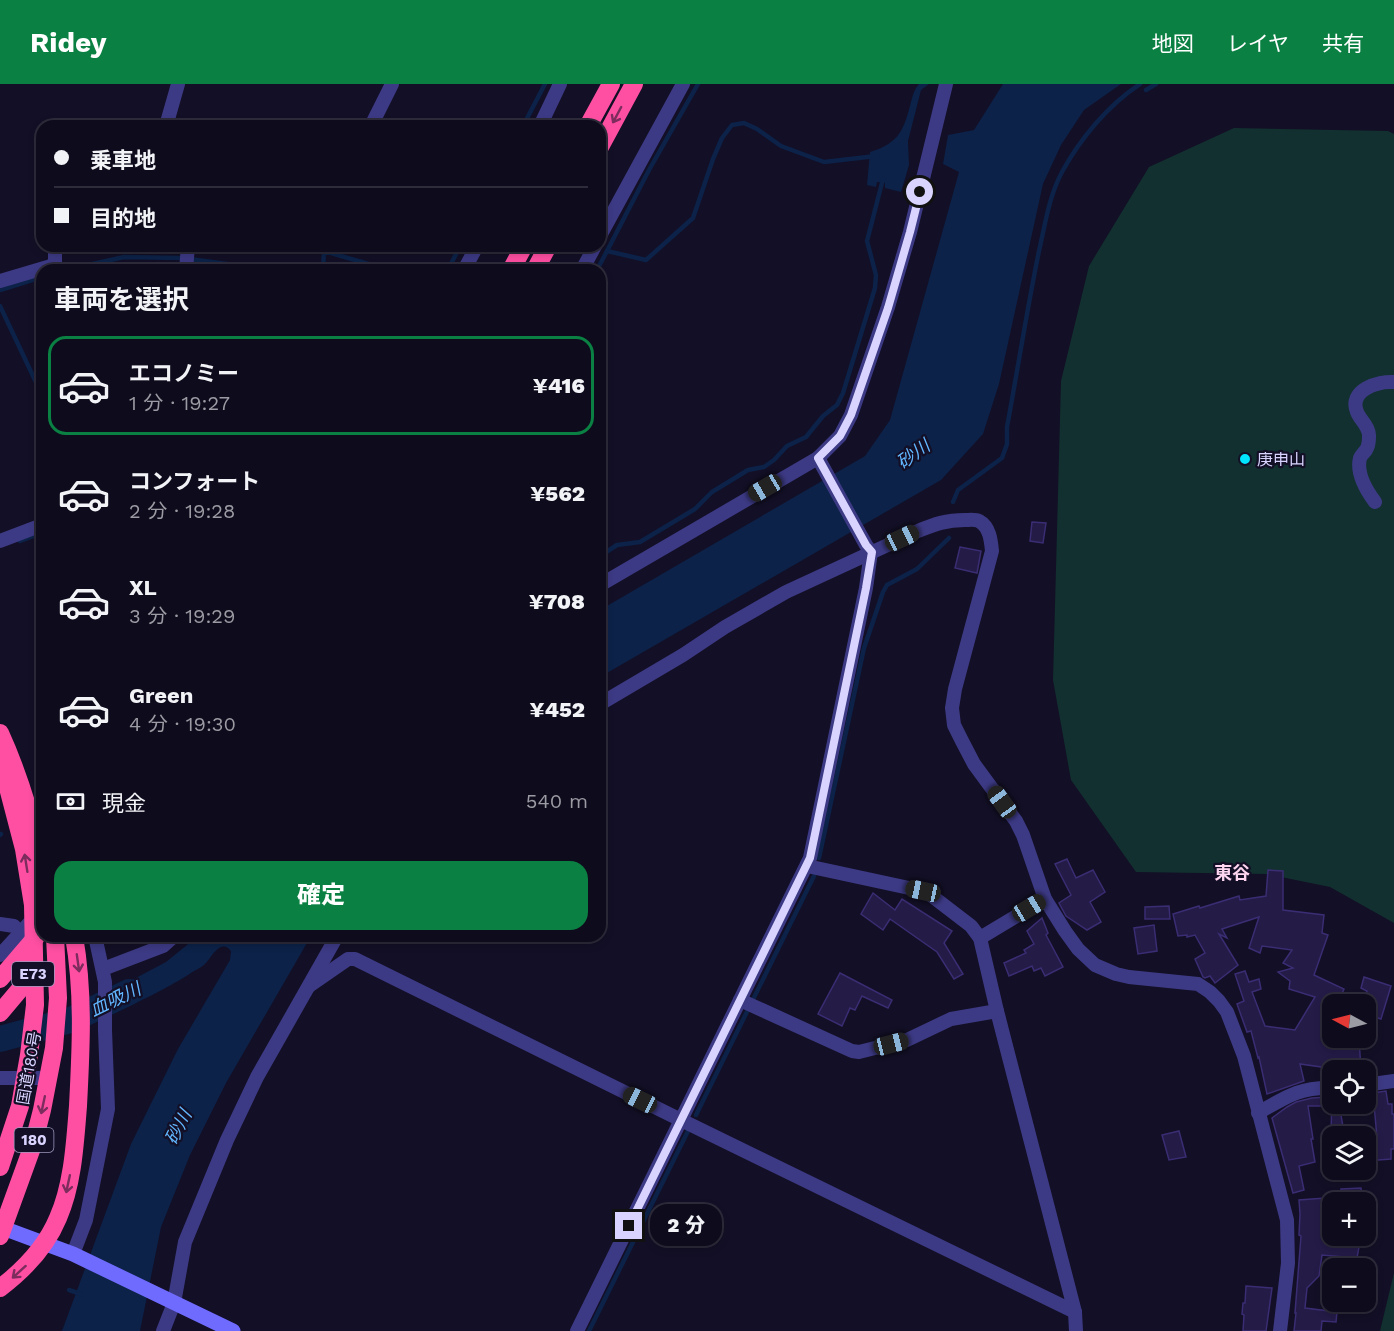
<!DOCTYPE html>
<html lang="ja">
<meta charset="utf-8">
<style>
body{margin:0;font-family:"Work Sans","Noto Sans JP",sans-serif;background:#1c1929;color:#f1f3f6;height:100vh;display:flex;flex-direction:column;font-size:22px;white-space:nowrap}
*{box-sizing:border-box;margin:0}
p{font-size:20px;color:#9b9ba3}
.icon{flex:none;width:33px;height:33px;fill:none;stroke:currentColor;stroke-width:2;stroke-linecap:round;stroke-linejoin:round}
.map{position:relative;flex:1;overflow:hidden}
.side{position:absolute;left:36px;top:180px;width:570px;height:678px;display:flex;flex-direction:column;background:#0e0b1c;border-radius:18px;box-shadow:0 3px 9px #0003,0 0 0 2px #2e2b3b}
.side>*{flex:none}
.banner{position:absolute;left:36px;top:36px;width:570px;height:132px;border-radius:18px;box-shadow:0 3px 9px #0003,0 0 0 2px #2e2b3b;display:grid;align-content:center;height:132px;padding:0 18px;background:#0e0b1c}
.needle{width:39px;rotate:277deg}
.fabs{position:absolute;left:1322px;top:910px;display:grid;gap:12px}
.fabs a{display:grid;place-items:center;width:54px;height:54px;border-radius:12px;background:#0e0b1c;box-shadow:0 3px 9px #0003,0 0 0 2px #2e2b3b;font-size:30px}
.end{position:absolute;width:27px;height:27px;margin:-14px;border:8px solid #d9d4ff;background:#111;box-shadow:0 0 0 3px #111}
.from{border-radius:50%}
.bubble{position:absolute;height:42px;border-radius:18px;background:#0e0b1c;box-shadow:0 3px 9px #0003,0 0 0 2px #2e2b3b;font-size:20px;font-weight:800;line-height:42px;text-align:center}
.car{position:absolute;width:18px;height:36px;margin:-18px -9px;border-radius:8px;box-shadow:0 0 4px 2px #0007;background:linear-gradient(#222 24%,#8ab4d8 0 40%,#222 0 76%,#8ab4d8 0 86%,#222 0)}
.banner b{display:flex;align-items:center;gap:21px;height:57px;font-size:22px}
.banner b+b{border-top:2px solid #2e2b3b}
.banner i{width:15px;height:15px;background:#f1f3f6}
ul{padding:0;list-style:none}
li{display:flex;align-items:center;gap:18px;height:99px;margin:0 12px 9px;padding:0 6px;border:3px solid transparent;border-radius:18px}
li div{flex:1}
li b{display:block;font-size:22px}
li em{font-style:normal;font-weight:800}
li.active{border-color:#0b8043}
li>.icon{width:54px;height:54px;stroke-width:1.5}
h2{padding:0 18px;font-size:27px;line-height:72px}
.pay{display:flex;align-items:center;gap:15px;height:66px;padding:0 18px;font-size:22px}
.pay p{margin-inline-start:auto}
.cta{display:flex;gap:12px;margin-top:auto;padding:12px 18px}
.cta a{flex:1;height:69px;border-radius:18px;background:#0b8043;color:#fff;font-size:24px;font-weight:800;line-height:69px;text-align:center}
header{display:flex;align-items:center;gap:36px;box-sizing:border-box;height:84px;padding:0 30px;background:#0b8043;color:#fff}
header strong{font-size:28px}
nav{display:flex;gap:33px;margin-inline-start:auto;font-size:21px}
.map>svg:first-child{display:block}
</style>
<header>
<strong>Ridey</strong>
<nav><a>地図</a><a>レイヤ</a><a>共有</a></nav>
</header>
<div class="map">
<svg width="1394" height="1247" viewBox="0 0 1394 1247">
<rect width="100%" height="100%" fill="#130f26"/>
<g fill="#12302f">
<path d="M1234,44l154,3 6,3v789l-64,-36 -64,-13 -130,-2 -65,-92 -18,-100 8,-299 28,-115 60,-99z"/>
<path d="M1394,1189v58h-14z"/>
</g>
<g fill="#0c2248">
<path d="M919,0h10l-8,6 -13,51 1,24 -8,27 -16,-4v-5l-8,-1 -1,5 -9,-2 3,-33c30,-9 34,-23 41,-50 2,-7 3,-12 8,-18z"/>
<path d="M1003,0h118l-37,26 -23,35 -18,39 -44,200 -16,50 -42,46 -341,197v-67l265,-154 25,-36 69,-248 -16,-8 5,-29 26,-5z"/>
<path d="M198,852h113l-85,147 -36,72 -29,72 -21,104h-78l69,-187 47,-95 52,-89 1,-9c-11,-14 -20,8 -27,14 -5,4 -11,6 -16,10 -24,15 -50,27 -75,39v-24l53,-28z"/>
</g>
<g fill="none" stroke-linecap="round" stroke-linejoin="round">
<g stroke="#0c2248" stroke-width="4.5">
<path d="M1146,6l10,-6"/>
<path d="M523,42l22,-42"/>
<path d="M607,167l42,-81 49,-86"/>
<path d="M66,186l58,-13 58,1 45,6 14,6"/>
<path d="M323,186l1,-19 65,19"/>
<path d="M448,186l12,-24"/>
<path d="M597,186l10,-19 39,9 47,-42 20,-59 9,-21 10,-13 12,-2 13,6 24,17 43,16 52,-6"/>
<path d="M0,206l42,-13"/>
<path d="M0,222l42,89"/>
<path d="M953,418l5,-12 44,-32 5,-14v-17c11,-59 20,-118 32,-176 6,-26 10,-55 23,-79 18,-33 46,-67 78,-88"/>
<path d="M20,457l22,-8"/>
<path d="M600,472l17,-11 23,-3 55,-33 17,-17 36,-22 16,-3 10,-7 13,-14 19,-9 17,-21 14,-11 6,-12 32,-105 1,-13 -9,-34 16,-62"/>
<path d="M0,751l1,-1"/>
<path d="M819,774l45,-210 19,-56 4,-7 30,-16 32,-31"/>
<path d="M696,1031l118,-239"/>
<path d="M69,1206l12,4"/>
<path d="M589,1247l99,-200"/>
</g>
<path stroke="#0c2248" stroke-width="26" d="M0,955l71,-19 58,-28"/>
</g>
<g fill="#241b47" stroke="#3b2d73" stroke-width="1.5">
<path d="M1032,438l14,1 -3,20 -13,-2z"/>
<path d="M960,463l21,4 -4,22 -22,-5z"/>
<path d="M1067,775l9,19 17,-8 12,22 -15,10 11,20 -14,8 -21,-14 -7,-13 12,-8 -16,-31z"/>
<path d="M1268,786l15,1v39l41,5 -2,18 6,2 -14,40 30,14 -7,16h-5v33h27l2,33h-33v-3l-28,-4 4,17 -37,13 -8,-37 -1,1 -7,-27 -4,1 -10,-28 7,-3 -9,-27 10,-3 4,11 10,-3 2,10 -9,3 13,34 30,4 20,-33 -26,-8 1,-8 -12,-9 15,-4 -10,-5 9,-13 -30,-4 -2,7 -11,-5 10,-31 -37,12 5,9 -8,-4 19,31 -23,18 -5,-7 -5,2 -2,-1 -8,-18 10,-6 -10,-18 -8,2v-2l-9,1 -5,-22 26,-8 1,2 39,-12 1,4 26,-4z"/>
<path d="M873,809l22,17 7,-11 50,32 -8,12 19,31 -9,5 -17,-27 -47,-33 -7,11 -22,-16z"/>
<path d="M1169,822l1,13h-25v-12z"/>
<path d="M1042,834l6,15 -2,2 17,32 -18,9 -4,-8 -7,3 -2,-5 -23,10 -5,-13 22,-10 -2,-3 10,-6 -7,-13z"/>
<path d="M1154,841l3,26 -19,3 -4,-26z"/>
<path d="M840,889l52,27 -4,8 -26,-12 -7,14 -5,-2 -8,18 -24,-12z"/>
<path d="M1364,893l27,9 -10,33 -16,-5v-9h-3l5,-14 -6,-3z"/>
<path d="M1386,1007l2,13h4v10h2v35h-3v10l-26,2v-22l12,-1 -4,-45z"/>
<path d="M1328,1013v9h-20l5,33h-2l4,23 -16,4 5,24 -11,3 -21,-75 15,-11 9,-5 16,-4z"/>
<path d="M1332,1013v7h7l5,28 -13,1z"/>
<path d="M1179,1047l7,26 -17,3 -7,-25z"/>
<path d="M1361,1104l2,15h-20l-2,-14z"/>
<path d="M1325,1114l-1,38h37l-4,22 -35,-3 -3,21 -12,12 -2,20 32,4 -1,10 -14,-1 -1,10h-27l2,-18h-1l6,-77 -2,-1 1,-21 -1,-14z"/>
<path d="M1246,1202l26,2 -6,43h-23l1,-16 -2,-1 1,-11h2z"/>
</g>
<g fill="none" stroke-linecap="round" stroke-linejoin="round">
<g stroke="#3d3a85" stroke-width="14">
<path d="M166,42l12,-42"/>
<path d="M371,42l21,-42"/>
<path d="M540,42l20,-42"/>
<path d="M600,152l83,-152"/>
<path d="M186,186l2,-24"/>
<path d="M464,186l13,-24"/>
<path d="M582,186l13,-24"/>
<path d="M0,197l51,-15 4,-4v-16"/>
<path d="M1375,418c-9,-12 -19,-28 -15,-44 1,-3 4,-5 6,-8 2,-3 3,-9 3,-13 1,-10 -9,-17 -12,-25 -9,-22 21,-31 37,-30"/>
<path d="M0,457l42,-16"/>
<path d="M600,501l218,-127 22,-22 11,-21 37,-108 22,-75 36,-148"/>
<path d="M600,620l83,-49 42,-28 61,-35 132,-61c17,-7 28,-11 47,-11 4,0 10,-1 14,1 11,6 12,20 13,30l-37,138 -3,19 2,17 8,16 12,23 42,57 7,14 22,64 20,32 13,18 17,16 21,9 13,3 69,7 12,8 9,9 8,11 17,44 43,164 1,43 -8,68"/>
<path d="M807,782l116,25 5,2 43,33 9,12 17,73 78,301 1,19"/>
<path d="M0,840l14,2"/>
<path d="M980,854l65,-39"/>
<path d="M0,871l33,-36"/>
<path d="M103,885l60,-23 11,-10"/>
<path d="M309,902l39,-27h7l326,161 394,192"/>
<path d="M740,916l112,51 7,1 48,-12 44,-21 46,-8"/>
<path d="M0,994h48"/>
<path d="M1365,1001l29,-4"/>
<path d="M1258,1029c28,-16 41,-26 74,-25"/>
<path d="M73,1170l13,-34 22,-111 -3,-79v-48l-10,-46"/>
<path d="M163,1247l11,-28 11,-61 42,-102 30,-63 80,-141"/>
<path d="M577,1247l233,-473 56,-270 5,-36 -5,-7 -48,-87"/>
</g>
<path stroke="#6f6bff" stroke-width="15" d="M3,1144l70,26 160,77"/>
<g stroke="#ff4fa3" stroke-width="18">
<path d="M588,42l23,-42"/>
<path d="M600,63l34,-63"/>
<path d="M511,186l13,-24"/>
<path d="M535,186l13,-24"/>
<path d="M0,649c19,41 31,83 42,126"/>
<path d="M0,673l24,92 9,56 2,100 -6,50 -9,51 -20,61"/>
<path d="M0,895l36,-42"/>
<path d="M0,929l37,-44"/>
<path d="M0,1152l33,-91 9,-35 12,-62 4,-50 -3,-62"/>
<path d="M0,1204c25,-19 46,-41 58,-70 15,-34 17,-75 20,-112 3,-58 6,-113 -4,-170"/>
</g>
</g>
<defs><path id="oneway-shaft" d="M-6 0H5M1.5-3L5.5 0L1.5 3" fill="none" stroke-width="1.6" stroke-linecap="round" stroke-linejoin="round" transform="scale(1.5)"/></defs>
<g stroke="#7d2c5e">
<use href="#oneway-shaft" transform="translate(617 31) rotate(118)"/>
<use href="#oneway-shaft" transform="translate(26 779) rotate(-99)"/>
<use href="#oneway-shaft" transform="translate(78 879) rotate(82)"/>
<use href="#oneway-shaft" transform="translate(43 1021) rotate(102)"/>
<use href="#oneway-shaft" transform="translate(68 1100) rotate(102)"/>
<use href="#oneway-shaft" transform="translate(19 1188) rotate(138)"/>
</g>
<g fill="none" stroke-linecap="round" stroke-linejoin="round">
<path stroke="#d9d4ff" stroke-width="8" d="M629,1142l181,-368 56,-270 6,-36 -6,-7 -48,-87 22,-22 11,-21 37,-107 22,-76 10,-40"/>
</g>
<circle fill="#00e5ff" stroke="#130f26" stroke-width="2" cx="1245" cy="375" r="6"/>
<g text-anchor="middle" dominant-baseline="central" stroke-width="4.5" stroke-linejoin="round" paint-order="stroke">
<g fill="#130f26" stroke="#9e99be" stroke-width="1.5">
<rect x="12" y="878" width="42" height="24" rx="4.5"/>
<rect x="14.5" y="1044" width="39" height="24" rx="4.5"/>
</g>
<g font-size="15" font-weight="bold" fill="#d9d4ff">
<text x="33" y="890">E73</text>
<text x="34" y="1056">180</text>
</g>
<g font-size="16" fill="#d9d4ff" stroke="#130f26" text-anchor="start">
<text x="1257" y="375">庚申山</text>
</g>
<g font-size="16" fill="#d9d4ff" stroke="#130f26">
<text transform="translate(29 984) rotate(-80)">国道180号</text>
</g>
<g font-size="18" font-style="italic" fill="#62b6ff" stroke="#130f26">
<text transform="translate(913 370) rotate(-36)">砂川</text>
<text transform="translate(115 915) rotate(-26)">血吸川</text>
<text transform="translate(178 1043) rotate(-63)">砂川</text>
</g>
<g font-size="18" font-weight="bold" fill="#ffd6f0" stroke="#130f26">
<text x="1232" y="788">東谷</text>
</g>
</g>
</svg>
<div class="fabs">
<a><svg class="needle" viewBox="-14 -14 28 28"><path d="M0-13l5 13h-10z" fill="#e53935"/><path d="M0 13l5-13h-10z" fill="#9b9ba3"/></svg></a>
<a><svg class="icon" aria-label="locate" viewBox="0 0 24 24"><circle cx="12" cy="12" r="6"/><path d="M12 2v4M12 18v4M2 12h4M18 12h4"/></svg></a>
<a><svg class="icon" aria-label="layers" viewBox="0 0 24 24"><path d="M12 4l9 5-9 5-9-5zM3 14l9 5 9-5"/></svg></a>
<a>+</a>
<a>−</a>
</div>
<i class="end from" style="left:920px;top:108px"></i>
<i class="end" style="left:629px;top:1142px"></i>
<div class="bubble" style="left:650px;top:1120px;width:72px">2 分</div>
<i class="car" style="left:765px;top:404px;rotate:240deg"></i>
<i class="car" style="left:902px;top:454px;rotate:65deg"></i>
<i class="car" style="left:1002px;top:718px;rotate:324deg"></i>
<i class="car" style="left:923px;top:807px;rotate:282deg"></i>
<i class="car" style="left:1029px;top:824px;rotate:59deg"></i>
<i class="car" style="left:891px;top:960px;rotate:76deg"></i>
<i class="car" style="left:640px;top:1016px;rotate:296deg"></i>
<div class="banner">
<b><i class="from"></i>乗車地</b>
<b><i></i>目的地</b>
</div>
<section class="side">
<h2>車両を選択</h2>
<ul>
<li class="active"><svg class="icon" aria-label="car" viewBox="0 0 24 24"><path d="M5 17H2v-5l4-1 3-4h7l3 4 3 1v5h-3M9 17h6M6 11h13"/><circle cx="7" cy="17" r="2"/><circle cx="17" cy="17" r="2"/></svg><div><b>エコノミー</b><p>1 分 · 19:27</p></div><em>¥416</em></li>
<li><svg class="icon" aria-label="car" viewBox="0 0 24 24"><path d="M5 17H2v-5l4-1 3-4h7l3 4 3 1v5h-3M9 17h6M6 11h13"/><circle cx="7" cy="17" r="2"/><circle cx="17" cy="17" r="2"/></svg><div><b>コンフォート</b><p>2 分 · 19:28</p></div><em>¥562</em></li>
<li><svg class="icon" aria-label="car" viewBox="0 0 24 24"><path d="M5 17H2v-5l4-1 3-4h7l3 4 3 1v5h-3M9 17h6M6 11h13"/><circle cx="7" cy="17" r="2"/><circle cx="17" cy="17" r="2"/></svg><div><b>XL</b><p>3 分 · 19:29</p></div><em>¥708</em></li>
<li><svg class="icon" aria-label="car" viewBox="0 0 24 24"><path d="M5 17H2v-5l4-1 3-4h7l3 4 3 1v5h-3M9 17h6M6 11h13"/><circle cx="7" cy="17" r="2"/><circle cx="17" cy="17" r="2"/></svg><div><b>Green</b><p>4 分 · 19:30</p></div><em>¥452</em></li>
</ul>
<div class="pay"><svg class="icon" aria-label="cash" viewBox="0 0 24 24"><path d="M3 7h18v10H3z"/><circle cx="12" cy="12" r="2"/></svg>現金<p>540 m</p></div>
<div class="cta"><a>確定</a></div>
</section>
</div>
